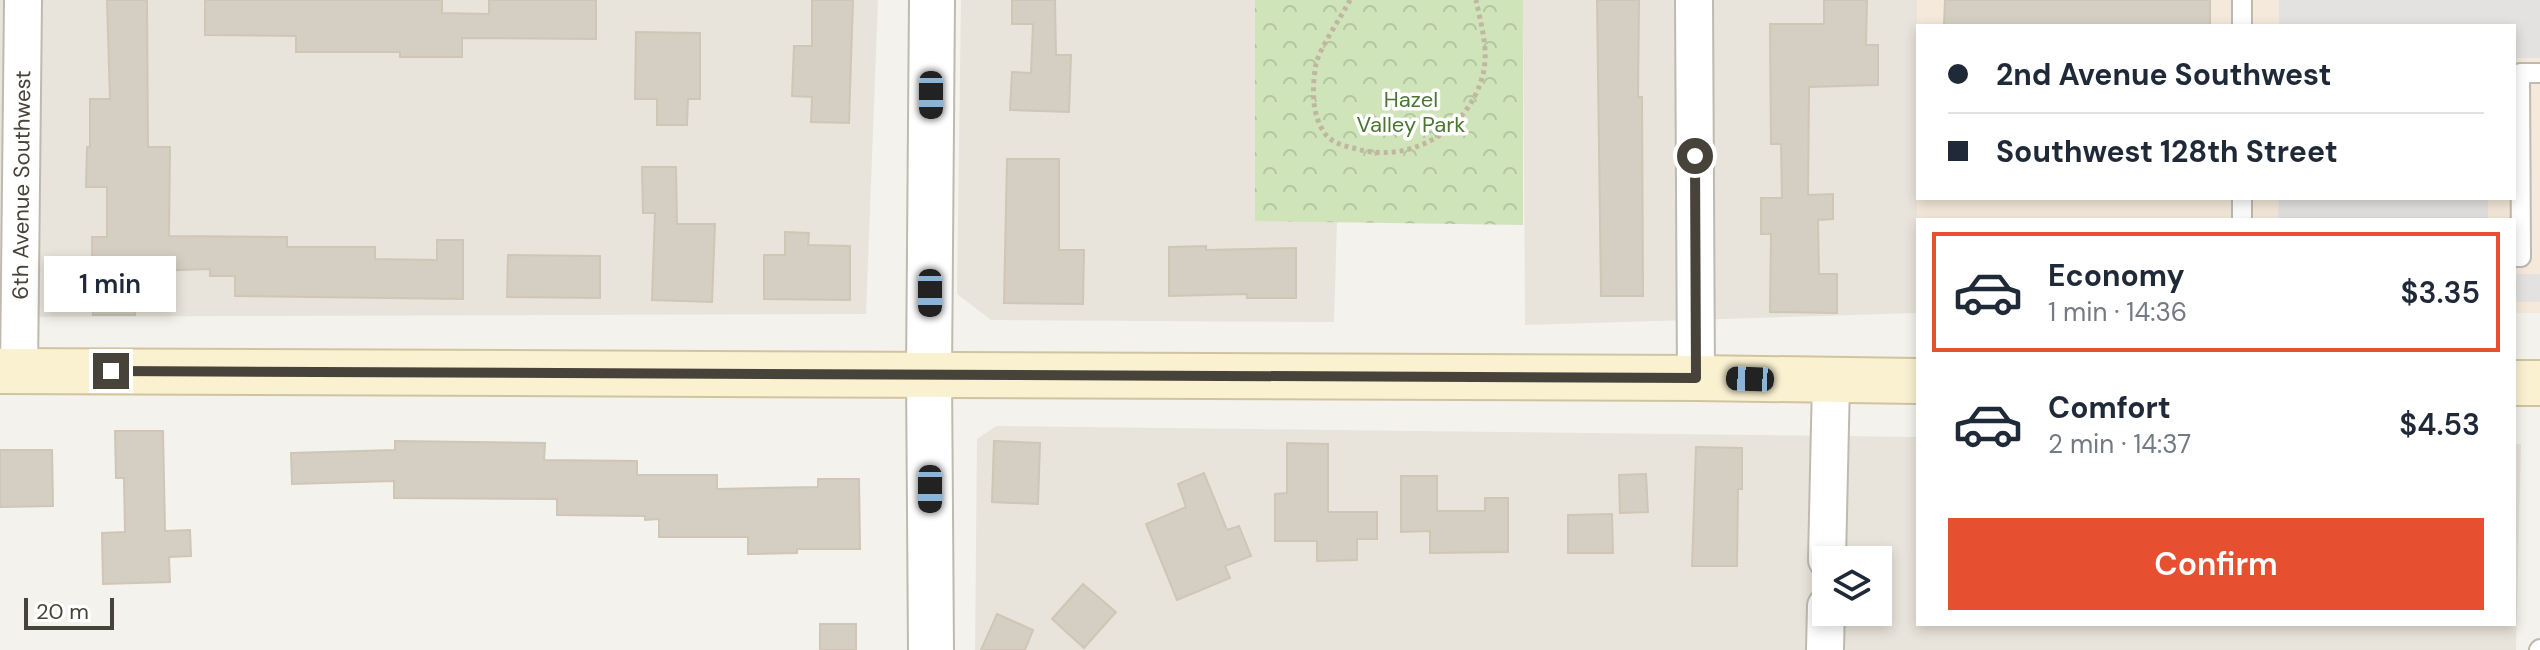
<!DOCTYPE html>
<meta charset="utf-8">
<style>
body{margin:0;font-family:"DM Sans",sans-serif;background:#f2f2f3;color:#1f2937;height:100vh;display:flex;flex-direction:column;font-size:30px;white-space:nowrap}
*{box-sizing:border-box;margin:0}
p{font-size:26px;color:#747a83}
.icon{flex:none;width:44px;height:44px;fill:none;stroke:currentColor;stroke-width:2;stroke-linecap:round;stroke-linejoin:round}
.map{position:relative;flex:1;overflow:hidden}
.drawer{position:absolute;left:1916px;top:218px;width:600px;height:408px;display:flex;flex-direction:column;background:#fff;border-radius:0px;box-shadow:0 4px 12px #0003}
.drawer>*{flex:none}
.guide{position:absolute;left:1916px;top:24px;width:600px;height:176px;border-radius:0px;box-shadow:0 4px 12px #0003;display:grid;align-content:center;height:176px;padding:0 32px;background:#fff}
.buttons{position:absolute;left:1812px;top:546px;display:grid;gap:16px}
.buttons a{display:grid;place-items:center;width:80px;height:80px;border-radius:0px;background:#fff;box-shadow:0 4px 12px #0003;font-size:40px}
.scale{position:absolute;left:24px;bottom:20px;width:90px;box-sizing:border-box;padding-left:8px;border:4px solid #48433a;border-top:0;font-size:22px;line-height:28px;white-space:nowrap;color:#48433a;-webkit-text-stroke:6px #fff;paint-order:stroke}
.end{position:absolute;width:36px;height:36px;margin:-18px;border:10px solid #48433a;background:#fff;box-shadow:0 0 0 4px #fff}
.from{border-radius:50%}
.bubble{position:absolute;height:56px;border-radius:0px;background:#fff;box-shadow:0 4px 12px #0003;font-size:26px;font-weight:600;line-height:56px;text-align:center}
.car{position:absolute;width:24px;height:48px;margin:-24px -12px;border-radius:10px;box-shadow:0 0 6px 2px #0007;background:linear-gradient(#222 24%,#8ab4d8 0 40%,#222 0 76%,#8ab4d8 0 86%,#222 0)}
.guide b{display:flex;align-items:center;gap:28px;height:76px;font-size:30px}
.guide b+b{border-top:2px solid #e0e1e3}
.guide i{width:20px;height:20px;background:#1f2937}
ul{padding:14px 0 0;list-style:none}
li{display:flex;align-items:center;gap:24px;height:120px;margin:0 16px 12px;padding:0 16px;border:4px solid transparent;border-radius:0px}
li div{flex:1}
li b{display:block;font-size:30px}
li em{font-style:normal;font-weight:600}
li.selected{border-color:#e65031}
li>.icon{width:72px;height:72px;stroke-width:1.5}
.button{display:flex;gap:16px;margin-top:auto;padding:16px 32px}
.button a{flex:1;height:92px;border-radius:0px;background:#e65031;color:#fff;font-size:32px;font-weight:600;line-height:92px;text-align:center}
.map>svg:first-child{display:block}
</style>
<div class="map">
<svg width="2540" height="650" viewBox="0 0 2540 650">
<defs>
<pattern id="park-crowns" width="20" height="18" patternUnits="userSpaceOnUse" patternTransform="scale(2)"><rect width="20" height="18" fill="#d0e4b9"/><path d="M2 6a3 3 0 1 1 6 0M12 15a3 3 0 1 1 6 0" fill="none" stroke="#b4c5a0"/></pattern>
</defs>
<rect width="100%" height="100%" fill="#f4f2ec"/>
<g fill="#e8e4db" fill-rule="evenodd">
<path d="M0,0h878l-12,314 -866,3z"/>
<path d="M961,0h294v220l82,2 -3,100 -343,-2 -34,-26z"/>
<path d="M1523,0h394v313l-392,12z"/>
<path d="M996,426l922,11v187h596v-180h7l-5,206h-1541l2,-211zM1826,560h52v52h-52z"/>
</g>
<path fill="#f4e9da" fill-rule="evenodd" d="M1917,0h623v313h-26v-93h-596l-1,93zM1918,26h596v172h-596z"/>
<path fill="url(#park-crowns)" d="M1255,0h268v225l-268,-4z"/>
<g fill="#e4e2e0">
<path d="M2279,0h261v58h-26v-32h-235z"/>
<path d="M2279,198h209v22h-210z"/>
<rect x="2514" y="274" width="26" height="28"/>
</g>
<g fill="#d5cec2" stroke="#cfc6b6" stroke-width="2">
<path d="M107,0h40l1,147h22l-1,89 118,1v10h88v12l62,1v-20h26v59l-228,-3v-20h-25v-7l-60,2v30h-15v14h-42l-1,-78h15v-50h-21l1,-40h3v-48h20z"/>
<path d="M205,0h237v13l47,1v-14h107v39l-134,-1v19h-62v-5h-104v-16l-91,-1z"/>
<path d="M812,0h41l-4,123 -38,-1 1,-25 -20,-1 2,-50h18z"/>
<path d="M1012,0h43l1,55h15l-2,57 -59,-2 2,-38 19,1 2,-49h-21z"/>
<path d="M1597,0h42l-1,97h4l1,199h-42z"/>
<path d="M1824,0h43l-1,45h12v40l-69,2 -1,108 25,-1v25l-15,1 1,54h18v39l-67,-1 1,-78h-10v-36h21l-1,-54h-10l-1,-120h54z"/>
<path d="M1945,0h265v26h-266z"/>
<path d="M636,32l64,1v66h-12l-1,26h-30v-26h-22z"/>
<path d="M1007,159h52v91h25l-1,54 -79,-1z"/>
<path d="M642,167h34l1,57h38l-3,78 -60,-2 3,-87h-12z"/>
<path d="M785,232l24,1 -1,12 42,1v54l-86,-1v-44h21z"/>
<path d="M1206,246v4l90,-2v50h-49v-4l-78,2v-49z"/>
<path d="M508,255l92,1v42l-93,-1z"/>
<path d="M115,431h48l2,100 25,-1 1,26 -22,1 1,25 -67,2 -1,-51 23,-1 -1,-54h-8z"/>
<path d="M395,441l150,2 -1,17 93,1v14h80v14l101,-2v-8h41l1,70h-63v4l-49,1v-17h-89v-18l-14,1v-4l-88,-1v-16l-163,-1v-17l-102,3 -1,-31 104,-3z"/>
<path d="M994,441l46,2 -2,61 -46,-2z"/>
<path d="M1287,443l41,1v68h49v27h-20v21l-40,1v-20h-42v-47l12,-1z"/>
<path d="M1696,447l46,1v41h-4l-1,77h-45z"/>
<path d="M0,450h52l1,56 -53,1z"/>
<path d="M1204,473l23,57 12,-4 12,30 -26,10 5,12 -53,22 -31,-76 40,-17 -8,-23z"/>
<path d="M1646,474l2,38 -28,1 -1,-38z"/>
<path d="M1401,476h36v35h48v-13h23v54l-78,1v-22l-29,1z"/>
<path d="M1612,514l1,39h-45v-38z"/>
<path d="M1083,584l33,28 -32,36 -32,-29z"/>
<path d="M997,614l36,16 -8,20h-44z"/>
<rect x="820" y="624" width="36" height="26"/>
</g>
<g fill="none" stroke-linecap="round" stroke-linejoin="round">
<g stroke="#bfbaaf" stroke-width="22">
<g id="service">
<path d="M2242,0v26"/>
<path d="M2242,198v22"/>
<path d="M2514,257h7l-1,-184h20"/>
<path d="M2539,650l1,-1"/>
</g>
</g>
<g stroke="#bfbaaf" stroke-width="40">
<g id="minor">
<path d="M1694,0l2,378"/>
<path id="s1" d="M19,371l4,-371"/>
<path d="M1827,560l4,-179"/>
<path d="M1825,650l1,-44"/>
</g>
</g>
<g stroke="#bfbaaf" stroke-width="48">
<path id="tertiary" d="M931,650l-2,-276 3,-374"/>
</g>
<g stroke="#d0c4a0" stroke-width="48">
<g id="secondary">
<path d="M0,371l1696,7 222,3"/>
<path d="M2514,383h26"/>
</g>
</g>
<path stroke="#c0b6a2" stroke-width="5" stroke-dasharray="4 4" stroke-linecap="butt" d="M1350,0c-8,16 -31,49 -34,64 -4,23 -5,52 10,71 6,7 17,11 27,13 54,17 113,-15 129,-70 8,-26 -1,-53 -6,-78"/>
<use href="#service" stroke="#fff" stroke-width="18"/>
<use href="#minor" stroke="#fff" stroke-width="36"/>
<use href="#tertiary" stroke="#fff" stroke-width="44"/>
<use href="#secondary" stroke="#faf1d1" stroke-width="44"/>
</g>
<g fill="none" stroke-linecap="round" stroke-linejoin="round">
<path stroke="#48433a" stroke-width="10" d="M111,371l1585,7 -1,-222"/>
</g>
<g text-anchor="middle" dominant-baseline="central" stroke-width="7" stroke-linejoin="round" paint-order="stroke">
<g font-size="22" fill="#4a7632" stroke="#fff">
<text x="1411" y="99">Hazel<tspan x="1411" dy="25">Valley Park</tspan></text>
</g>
<g font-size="22" fill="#48433a" stroke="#fff">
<text stroke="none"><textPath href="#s1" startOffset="186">6th Avenue Southwest</textPath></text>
</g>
</g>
</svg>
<div class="buttons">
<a><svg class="icon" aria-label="layers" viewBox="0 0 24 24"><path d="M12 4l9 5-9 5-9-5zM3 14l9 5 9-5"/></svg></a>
</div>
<div class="scale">20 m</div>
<i class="end from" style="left:1695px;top:156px"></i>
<i class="end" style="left:111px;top:371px"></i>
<div class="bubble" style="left:44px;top:256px;width:132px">1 min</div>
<i class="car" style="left:931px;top:95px;rotate:180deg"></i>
<i class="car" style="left:930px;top:293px;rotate:180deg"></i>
<i class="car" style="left:1750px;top:379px;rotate:272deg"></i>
<i class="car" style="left:930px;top:489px;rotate:180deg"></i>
<div class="guide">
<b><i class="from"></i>2nd Avenue Southwest</b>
<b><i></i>Southwest 128th Street</b>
</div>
<section class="drawer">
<ul>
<li class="selected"><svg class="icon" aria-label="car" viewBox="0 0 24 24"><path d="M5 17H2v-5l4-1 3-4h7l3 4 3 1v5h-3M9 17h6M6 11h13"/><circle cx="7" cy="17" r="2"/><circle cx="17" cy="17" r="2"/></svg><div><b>Economy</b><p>1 min · 14:36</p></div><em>$3.35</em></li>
<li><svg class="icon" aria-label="car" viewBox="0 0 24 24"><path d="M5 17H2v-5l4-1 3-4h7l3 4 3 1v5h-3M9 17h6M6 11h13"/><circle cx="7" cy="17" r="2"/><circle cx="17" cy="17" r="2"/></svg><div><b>Comfort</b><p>2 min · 14:37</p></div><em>$4.53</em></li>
</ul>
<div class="button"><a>Confirm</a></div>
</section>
</div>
